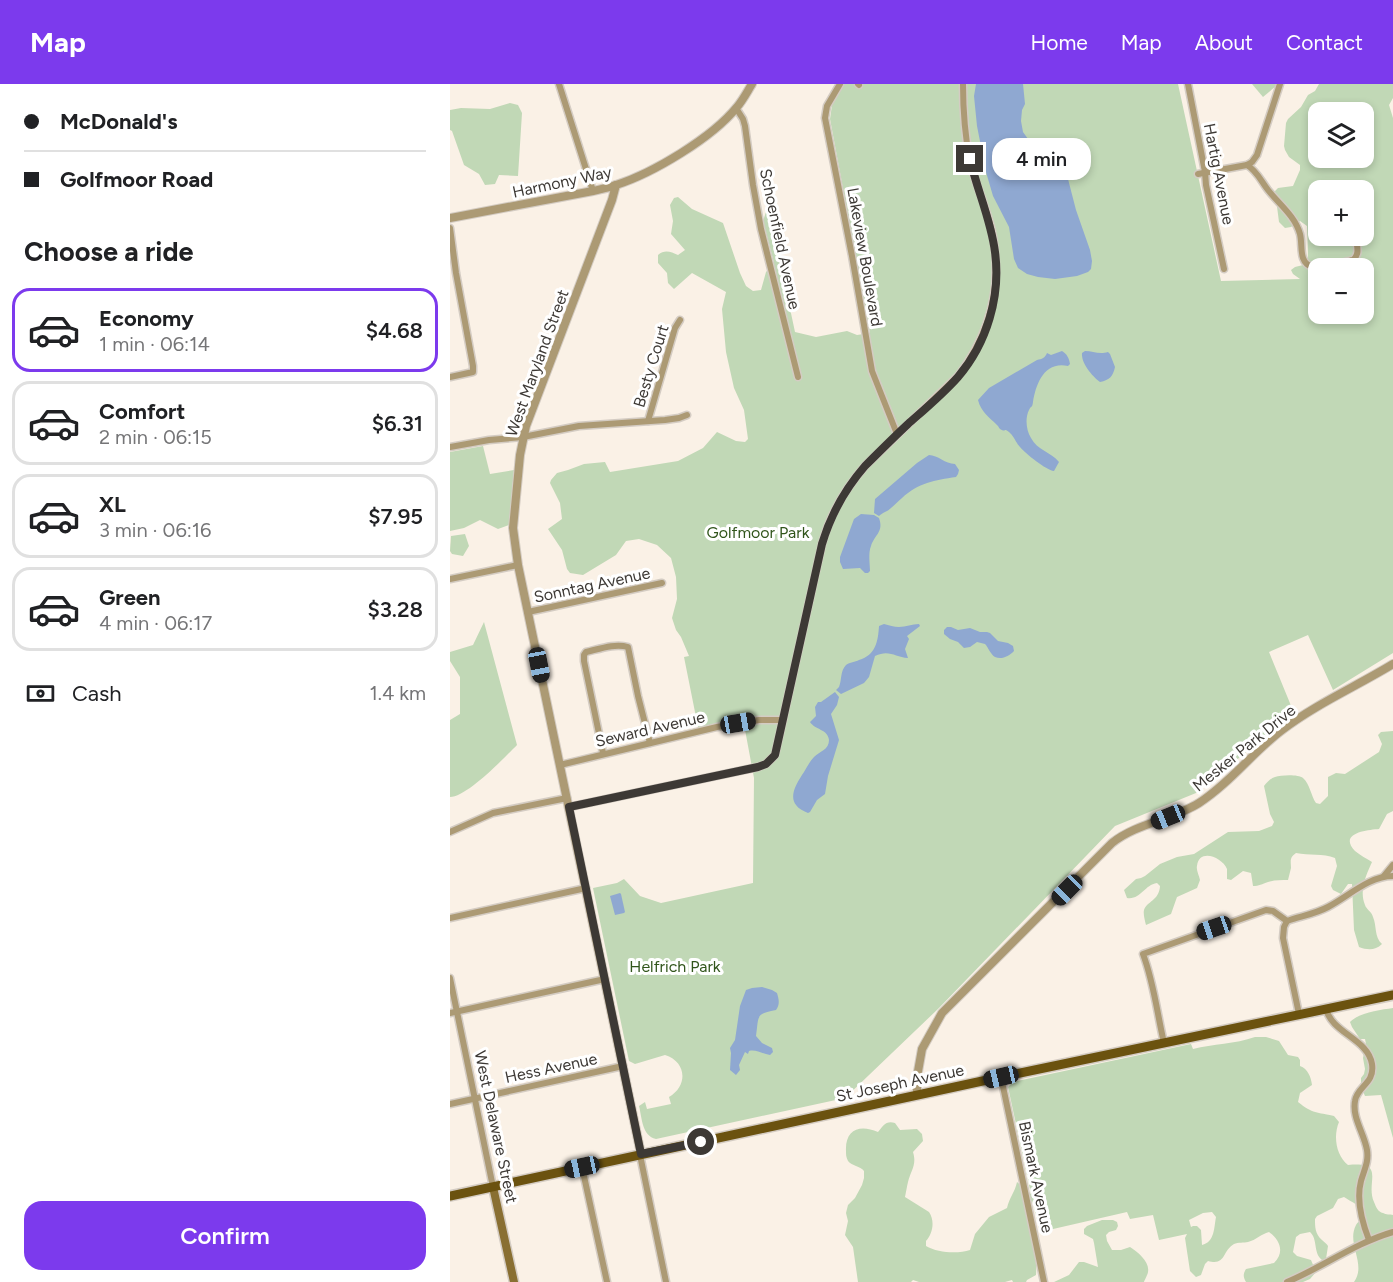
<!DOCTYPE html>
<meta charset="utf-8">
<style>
body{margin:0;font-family:Figtree,sans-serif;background:#f6f6f6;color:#202124;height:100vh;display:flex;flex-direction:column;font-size:22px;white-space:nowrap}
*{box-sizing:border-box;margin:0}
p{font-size:20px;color:#757577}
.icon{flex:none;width:33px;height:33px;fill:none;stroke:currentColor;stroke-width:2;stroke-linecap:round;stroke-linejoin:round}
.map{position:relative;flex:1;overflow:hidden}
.drawer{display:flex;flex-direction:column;background:#fff;width:450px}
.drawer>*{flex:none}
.top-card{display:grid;align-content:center;height:132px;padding:0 24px;background:#fff}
.tools{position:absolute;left:858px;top:18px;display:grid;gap:12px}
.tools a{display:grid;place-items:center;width:66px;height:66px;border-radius:12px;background:#fff;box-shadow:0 3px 9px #0003;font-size:30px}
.end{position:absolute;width:27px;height:27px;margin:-14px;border:8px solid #3d3935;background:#fff;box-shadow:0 0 0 3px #fff}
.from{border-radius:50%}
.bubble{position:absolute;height:42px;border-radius:18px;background:#fff;box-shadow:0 3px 9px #0003;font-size:20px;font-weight:600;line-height:42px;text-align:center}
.car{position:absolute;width:18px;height:36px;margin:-18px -9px;border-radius:8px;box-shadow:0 0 4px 2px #0007;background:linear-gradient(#222 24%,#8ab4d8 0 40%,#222 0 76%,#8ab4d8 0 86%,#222 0)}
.top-card b{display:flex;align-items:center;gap:21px;height:57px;font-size:22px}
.top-card b+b{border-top:2px solid #e0e0e0}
.top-card i{width:15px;height:15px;background:#202124}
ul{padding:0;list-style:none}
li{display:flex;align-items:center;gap:18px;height:84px;margin:0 12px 9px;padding:0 12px;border:3px solid #e0e0e0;border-radius:18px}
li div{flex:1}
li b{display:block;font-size:22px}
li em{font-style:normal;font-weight:600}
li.active{border-color:#7c3aed}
li>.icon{width:54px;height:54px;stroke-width:1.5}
h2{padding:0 24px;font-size:27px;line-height:72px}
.pay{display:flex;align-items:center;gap:15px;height:66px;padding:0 24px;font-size:22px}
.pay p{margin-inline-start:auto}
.primary-button{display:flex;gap:12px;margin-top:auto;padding:12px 24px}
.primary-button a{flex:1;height:69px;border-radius:18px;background:#7c3aed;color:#fff;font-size:24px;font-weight:600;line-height:69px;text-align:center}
header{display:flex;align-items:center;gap:36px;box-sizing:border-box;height:84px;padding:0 30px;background:#7c3aed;color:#fff}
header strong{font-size:28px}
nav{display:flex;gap:33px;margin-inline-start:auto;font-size:21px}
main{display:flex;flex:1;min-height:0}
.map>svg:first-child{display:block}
</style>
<header>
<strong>Map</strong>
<nav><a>Home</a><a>Map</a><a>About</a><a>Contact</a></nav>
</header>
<main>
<section class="drawer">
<div class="top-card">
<b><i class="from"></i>McDonald's</b>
<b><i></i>Golfmoor Road</b>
</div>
<h2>Choose a ride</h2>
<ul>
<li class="active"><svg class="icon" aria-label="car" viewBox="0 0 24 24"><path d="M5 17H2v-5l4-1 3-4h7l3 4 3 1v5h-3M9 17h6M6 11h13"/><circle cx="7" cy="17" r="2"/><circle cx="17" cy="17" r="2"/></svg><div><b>Economy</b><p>1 min · 06:14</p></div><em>$4.68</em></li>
<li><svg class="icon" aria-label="car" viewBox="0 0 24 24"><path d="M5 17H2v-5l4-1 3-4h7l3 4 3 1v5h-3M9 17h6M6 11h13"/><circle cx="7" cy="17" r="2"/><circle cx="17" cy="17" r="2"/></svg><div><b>Comfort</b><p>2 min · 06:15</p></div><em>$6.31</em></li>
<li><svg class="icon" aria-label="car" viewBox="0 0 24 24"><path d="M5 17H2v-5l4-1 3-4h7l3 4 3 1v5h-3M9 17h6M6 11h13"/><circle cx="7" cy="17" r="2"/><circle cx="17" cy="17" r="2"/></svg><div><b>XL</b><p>3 min · 06:16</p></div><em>$7.95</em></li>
<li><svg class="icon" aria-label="car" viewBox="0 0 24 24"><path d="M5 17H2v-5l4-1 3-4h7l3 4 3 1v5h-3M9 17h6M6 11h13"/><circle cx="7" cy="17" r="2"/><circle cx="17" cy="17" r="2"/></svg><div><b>Green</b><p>4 min · 06:17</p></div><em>$3.28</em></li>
</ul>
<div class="pay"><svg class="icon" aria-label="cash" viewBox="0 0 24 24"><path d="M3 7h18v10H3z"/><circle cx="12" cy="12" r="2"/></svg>Cash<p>1.4 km</p></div>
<div class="primary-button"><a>Confirm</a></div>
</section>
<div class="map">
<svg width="943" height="1198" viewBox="0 0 943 1198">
<rect width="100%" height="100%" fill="#faf1e6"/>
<g fill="#c1d8b6" fill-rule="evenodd">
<path d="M392,0h336l43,197 79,-2 -7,-5 -2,-4 4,-3 12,-3c2,-9 0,-28 0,-38l-7,-5 -9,6 -6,1 -6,-6 -4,-31 3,-3 15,-2 7,-16v-5l-11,-8 -4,-7 -1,-4 2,-23 2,-4 13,-12 7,-12 7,-4 4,-7h74v14l-4,7 4,13v535l-60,37 -25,-55 -39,17 25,61 -98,80 -81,33 -176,182 -94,90 -189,41c-14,-3 -14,-21 -17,-33l6,-4 2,7 24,-5 -2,-7c19,-11 18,-35 -4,-42l-30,9 -6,-3 -36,-173 24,-5 7,-4 16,17 21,7 92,-20 1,-105 -11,-59 -45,8 -14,-70 5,-1 -8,-19 -5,-7 -4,-12 5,-19 -1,-22 -5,-19 -14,-13 -18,-6 -13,2 -10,14 -33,20 -13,-2 -3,-4 -5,-19 -14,-21 14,-10 -2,-16 -10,-20 1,-3 6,-7 11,-3 16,-6 21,-2 5,10 68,-11 25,-13 14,-16 19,9 9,1 3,-3 -4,-29 -10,-22 -8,-36 -4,-43 4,-17 -34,-19 -18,16 -6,-6 -1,-10 -9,-10v-8c7,-6 13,-3 20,0l7,-5 -14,-16 2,-13 -3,-16 4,-7 4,-1 14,12 31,14 17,50 6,13 7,5 8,-1 5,-18 8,-9 -11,-42 3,-9 6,12 23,108 21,5 31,-6 10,4 13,-2 -40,-214 2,-14zM868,28h46v46h-46zM868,106h46v46h-46zM868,184h46v46h-12l3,5 -4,-5h-33z"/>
<path d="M802,0h24v2l-13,11z"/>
<path d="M60,19l8,2 4,8 -4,63 -19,-1 -4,9 -10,1 -6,-11 -15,-9 -12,-34 -2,-1v-20l11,-2 29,1z"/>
<path d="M33,362l7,28 24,-4 -5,55 -11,4 -18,-9 -16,8 -14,3v-79z"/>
<path d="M15,450l4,12 -6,10 -11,-2 -2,-3 1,-15z"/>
<path d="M34,538l33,123c-13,13 -50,52 -67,52v-77l10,-6v-37l-10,-16v-9l23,-7z"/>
<path d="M943,647v80l-6,3 -8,15c-12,1 -41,4 -24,22 5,4 12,8 17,11 -6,13 -13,29 -7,43 1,4 7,7 8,12 4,9 1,20 9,27 -7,7 -15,6 -23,3l-5,-17 -2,-46h-4l-7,10 -8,-4 -2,-4 6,-20 -2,-8c-12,-5 -26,-2 -39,-5 -7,5 -5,8 -5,15 -1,4 -2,8 -3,12 -7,0 -14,0 -20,2 -6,2 -9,4 -15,4l-2,-13 -8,-2 -12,9 -4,-1c0,-2 0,-8 0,-10 -5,-12 -28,-21 -30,-3 -1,4 2,9 3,14l-3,8 -20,9 -6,17 -25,11c-1,-4 -3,-11 -2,-15 3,-9 15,-9 16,-24l-3,-3c-13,2 -16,17 -30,15l-3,-8 12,-11 5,-1 4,-2 15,-12 17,-7 17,-3 34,-22 31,-1 13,-5 2,-4 -4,-8 -6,-28c3,-4 7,-8 11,-9 6,-2 23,-3 28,1 7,6 8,18 13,25l4,1 8,-8v-19l8,-4 9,1 34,-22 3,-8 -4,-9 3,-3z"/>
<path d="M943,924v130l-12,-43 -16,1 -4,-9v-9l3,-4 1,-5 -2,-11 3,-14 -1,-5h-5l-8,-12 -2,-5c10,-10 30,-12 43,-14z"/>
<path d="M805,953h11l13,4 9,14 10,2 2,3v6c8,3 11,11 12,19l-12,8 -2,9c15,12 19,10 36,14l5,6c-6,14 -3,34 9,43 39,-4 17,17 26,37 2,5 4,10 9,11 3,2 7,1 10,2v67h-39c13,-18 -8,-38 2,-57 1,-3 7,-6 10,-9 -3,-10 -15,-14 -22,-19l-6,2 -5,9 -16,8 -2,3c0,8 0,15 7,21 2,2 5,4 6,6l-2,13 -4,1c-9,-7 -4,-21 -12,-28l-10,2 -4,3 -3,15 4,4 14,4 5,12 -6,7 -7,3h-57c-3,-5 -3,-8 0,-13l28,-6c11,-11 6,-23 -5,-31 -8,2 -13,8 -21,10 -4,1 -10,0 -14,2 -12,7 -8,22 -26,17l-3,3 -4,11 -5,2 -6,-6 -5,-33 2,-4 -28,6 -6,-25 -23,4 -3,-7 -87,20 -8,-32c-6,24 6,50 4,75l-9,5 -1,2h-13l-1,-2 -7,2h-86l-6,-2 -2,2h-53l-5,-35 -8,-12 3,-14 -2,-8 2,-8 7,-7 7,-13 2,-7v-7c-4,-5 -12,-5 -16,-10 -2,-4 -2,-6 -2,-10 -1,-22 14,-27 32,-19 5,-6 8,-12 17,-9l5,7 17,-1 5,5 1,7 -10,11c4,13 -2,18 -5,30 -1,4 -2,10 -3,15l24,15c6,9 4,21 -3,29v5c12,7 32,8 44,4l5,-16 14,-17 18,-9c2,-10 8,-16 10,-26l14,12 -23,-107 5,-5 178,-38 2,5c20,-5 42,-5 62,-12zM762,1128l4,5c-2,10 -1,25 -14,28l-1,-15 -4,-4h-4l-2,1 -2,-7 14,-7z"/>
<path d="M652,1136h11l4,2 1,4 -2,4 -7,2 -3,3 1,6 5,9h9l9,-3c8,5 20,15 18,25 0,2 -4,9 -4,10h-90l15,-7 10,-13h5l14,5 -4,-24 -1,-4 -9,-5v-5l3,-3z"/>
</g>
<g fill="#8fa8d1">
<path d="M526,0h47l2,20 -3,6 -1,11 2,11 5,7 15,7 6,5 19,28 8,31 14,40 2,11 -1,8 -3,3 -11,4 -22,3 -17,-2 -11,-3 -9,-6 -4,-9 -5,-32 -16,-31 -7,-24 -9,-46 -3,-30z"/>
<path d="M612,267c5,3 7,7 8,13l-2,2c-24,-5 -32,18 -35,36 -1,7 -1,2 -4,8 -4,8 -3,20 2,28 6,12 20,14 28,24l-5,9c-8,-1 -28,-17 -34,-24 -4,-4 -6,-11 -11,-15 -6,-5 -2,1 -9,-3 -1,-1 -1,-2 -3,-4 -8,-8 -16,-13 -19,-25l11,-12 48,-28c5,-1 8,-2 10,-7l4,2z"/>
<path d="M635,267c8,0 14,4 23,1l2,2 5,13c-2,9 -5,13 -15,15 -8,-6 -19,-19 -18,-29z"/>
<path d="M479,371c9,0 16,9 26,9l4,6 -1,4 -2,3c-21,3 -38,6 -54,21 -4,3 -7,7 -11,10 -4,4 -8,4 -12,8l-5,-3 1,-14 42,-36z"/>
<path d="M411,430l13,1 5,3c5,14 -4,16 -8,28 -3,7 -1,18 -1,25l-2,2h-3l-5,-5 -17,1 -3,-7v-5l14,-38z"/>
<path d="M434,540c5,1 10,3 15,3 7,0 13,-3 20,-3l1,2 -13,10 2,3 -4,10 3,9c-13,-1 -19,-9 -33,-2l-6,21 -5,6 -23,11 -5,-4 3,-3c3,-7 1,-16 7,-22 4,-3 9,-3 13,-5 17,-5 19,-19 20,-34z"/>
<path d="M497,543h4l7,3 12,-2 10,4h7l3,1 8,8 10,2 5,3 1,5c-5,5 -12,9 -19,6 -4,-2 -7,-10 -10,-13l-8,-2 -7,5 -6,1 -6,-6 -8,-3 -6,-5v-4z"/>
<path d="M385,608l4,5 -2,8 -6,9 8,26 -11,36 -3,18 -8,6 -7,12 -2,1c-24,-9 -14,-26 -4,-41 3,-5 6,-11 10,-15 6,-6 15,-7 15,-17 -1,-11 -14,-10 -19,-18l6,-6 -1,-9 3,-5h3z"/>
<path d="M170,809l1,1 4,18 -1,1 -9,2 -5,-19z"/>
<path d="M312,903l10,3 5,3c2,7 3,11 -1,17 -21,4 -17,6 -20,26l6,7 10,5 1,4 -3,3c-7,-1 -14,-6 -21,-4l-1,3 -3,-2 -6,13 1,5 -4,5 -6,-5 1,-17 -1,-5 5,-8 5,-34 6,-16 6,-2z"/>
</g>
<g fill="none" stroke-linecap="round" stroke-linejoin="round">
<g stroke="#d4ccc3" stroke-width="9">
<g id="minor">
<path d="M109,0l34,107"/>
<path d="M390,0l-13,22 -2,12 27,138 20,115 25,63"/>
<path d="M408,0l1,1"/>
<path d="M738,0l17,88 1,13 18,84"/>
<path d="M286,24l7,11 2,7 8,59 8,44 37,148"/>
<path d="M797,81c10,6 14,16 21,25 11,14 27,26 32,44 3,12 -2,28 12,33 9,3 31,-5 41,-7 7,-6 4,-13 3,-22l2,-2"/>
<path d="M748,90l49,-9 5,-3 5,-7 23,-71"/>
<path d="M0,144l6,45 17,93v6l-23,5"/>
<path d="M198,337l27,-93 5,-8"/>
<path d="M0,363l39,-7 34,-3 56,-11 86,-6 14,-2 8,-3"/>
<path d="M0,495l68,-14"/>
<path d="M78,528l134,-29"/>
<path d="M153,669l-19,-92v-6l2,-3c13,-3 29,-9 42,-5l10,49 12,47"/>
<path d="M110,681l157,-38 42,-7h24"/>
<path d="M119,723l189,-40 8,-3 9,-9 47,-211c8,-30 23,-55 43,-78l94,-91c32,-43 44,-90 33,-143 -5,-24 -16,-46 -22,-70 -5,-26 -7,-52 -7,-78"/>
<path d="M0,748l43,-19 74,-15"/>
<path d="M934,792l9,-11"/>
<path d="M0,834l136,-30"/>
<path d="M837,837c14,-5 28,-7 41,-14 21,-11 41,-31 65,-31"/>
<path d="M837,837l-3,6 -1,11 16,76"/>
<path d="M0,894l43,209"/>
<path d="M876,925c6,24 42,30 46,55 3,20 -15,22 -17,37 -3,17 9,32 12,49 2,12 -3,20 -6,31 -5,19 1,41 8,59"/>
<path d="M0,929l155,-34"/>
<path d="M714,959c-7,-30 -10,-60 -21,-89l123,-44 7,1 14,10"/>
<path d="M551,993l43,205"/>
<path d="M0,1020l173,-38"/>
<path d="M190,1071l26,127"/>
<path d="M132,1083l25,115"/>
<path d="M837,1198c36,-15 68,-39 106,-50"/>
</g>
</g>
<g stroke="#d4ccc3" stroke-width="10">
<g id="tertiary">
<path d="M166,101l-4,15 -86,226 -6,29 -7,73 5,37 123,589"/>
<path d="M0,134l143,-27c8,-2 15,-3 23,-6 37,-12 96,-47 121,-78 6,-7 10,-15 15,-23"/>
<path d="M467,1011v-18l5,-28 20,-36 170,-170c25,-20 60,-23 87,-40 31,-20 54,-51 83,-73 34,-26 75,-44 111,-66"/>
</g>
</g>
<g stroke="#d4ccc3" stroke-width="11">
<path id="secondary" d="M43,1103l21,95"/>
</g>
<g stroke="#d4ccc3" stroke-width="12">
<path id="primary" d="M0,1112l551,-119 392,-82"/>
</g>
<use href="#minor" stroke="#ac9a74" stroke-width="6"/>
<use href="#tertiary" stroke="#ac9a74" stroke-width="8"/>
<use href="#secondary" stroke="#896f32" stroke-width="8"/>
<use href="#primary" stroke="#6b520f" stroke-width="9"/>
</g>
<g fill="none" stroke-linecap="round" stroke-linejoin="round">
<path stroke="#3d3935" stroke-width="8" d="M251,1058l-60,12 -72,-347 189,-40 8,-3 9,-9 47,-211c9,-30 23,-55 43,-78 14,-14 28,-28 43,-42 17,-15 35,-30 50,-47 29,-34 43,-81 37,-125 -4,-32 -18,-62 -25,-93"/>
</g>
<g text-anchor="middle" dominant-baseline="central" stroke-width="6" stroke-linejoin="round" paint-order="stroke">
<g font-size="16" fill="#3d3935" stroke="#fff">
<text transform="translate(769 90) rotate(79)">Hartig Avenue</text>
<text transform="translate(112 98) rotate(-12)">Harmony Way</text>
<text transform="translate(330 155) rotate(78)">Schoenfield Avenue</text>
<text transform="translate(415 173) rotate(80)">Lakeview Boulevard</text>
<text transform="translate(87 279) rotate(-70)">West Maryland Street</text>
<text transform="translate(201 282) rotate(-73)">Besty Court</text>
<text transform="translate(142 501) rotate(-12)">Sonntag Avenue</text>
<text transform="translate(200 645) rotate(-13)">Seward Avenue</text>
<text transform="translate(794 664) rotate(-39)">Mesker Park Drive</text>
<text transform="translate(101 984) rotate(-12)">Hess Avenue</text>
<text transform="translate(450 999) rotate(-12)">St Joseph Avenue</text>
<text transform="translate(46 1043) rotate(78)">West Delaware Street</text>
<text transform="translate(586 1093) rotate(78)">Bismark Avenue</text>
</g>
<g font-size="16" fill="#31551b" stroke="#fff">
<text x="308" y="448">Golfmoor Park</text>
<text x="225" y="882">Helfrich Park</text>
</g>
</g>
</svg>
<div class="tools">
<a><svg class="icon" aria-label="layers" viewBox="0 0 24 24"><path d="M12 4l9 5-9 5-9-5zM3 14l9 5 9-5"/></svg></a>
<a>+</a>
<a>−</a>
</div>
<i class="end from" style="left:251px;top:1058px"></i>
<i class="end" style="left:520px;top:75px"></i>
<div class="bubble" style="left:542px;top:54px;width:99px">4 min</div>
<i class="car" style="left:89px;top:581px;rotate:169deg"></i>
<i class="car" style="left:288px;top:639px;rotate:80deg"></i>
<i class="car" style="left:718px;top:733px;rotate:248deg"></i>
<i class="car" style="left:617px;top:806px;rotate:225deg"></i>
<i class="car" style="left:764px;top:844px;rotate:251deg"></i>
<i class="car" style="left:551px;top:993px;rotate:257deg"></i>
<i class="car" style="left:132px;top:1083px;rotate:258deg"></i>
</div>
</main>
